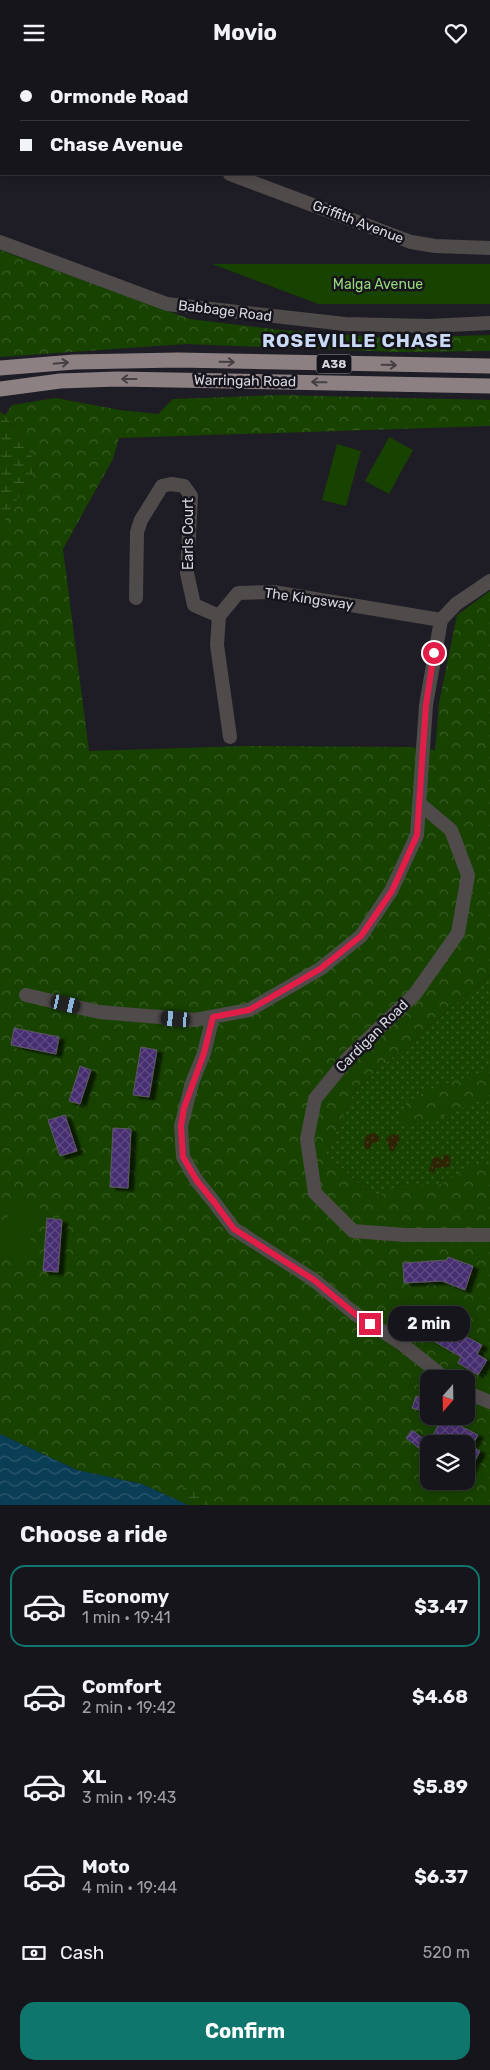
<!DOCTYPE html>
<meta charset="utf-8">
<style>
body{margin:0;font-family:Rubik,sans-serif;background:#1f1e24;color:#f1f3f6;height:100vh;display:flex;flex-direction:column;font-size:19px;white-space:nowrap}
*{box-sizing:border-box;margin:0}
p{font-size:16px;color:#9e9fa3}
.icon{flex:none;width:28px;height:28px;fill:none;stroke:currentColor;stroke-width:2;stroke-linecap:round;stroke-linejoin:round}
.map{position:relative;height:1440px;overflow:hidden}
.sheet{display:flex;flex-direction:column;background:#16151b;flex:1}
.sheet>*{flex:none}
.hud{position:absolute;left:0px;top:0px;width:490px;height:110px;box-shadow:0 2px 12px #0003,0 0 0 1px #35343a;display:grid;align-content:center;height:110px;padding:0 20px;background:#16151b}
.needle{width:32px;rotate:200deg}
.fabs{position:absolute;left:420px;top:1305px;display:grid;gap:10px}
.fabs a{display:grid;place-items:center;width:55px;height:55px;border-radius:10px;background:#16151b;box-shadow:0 2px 12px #0003,0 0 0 1px #35343a;font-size:25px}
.end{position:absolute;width:22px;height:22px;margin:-11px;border:6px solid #e11d48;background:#fff;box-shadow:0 0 0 2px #fff}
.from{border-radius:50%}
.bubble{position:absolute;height:35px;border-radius:15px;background:#16151b;box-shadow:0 2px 12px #0003,0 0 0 1px #35343a;font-size:16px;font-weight:700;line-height:35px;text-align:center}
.car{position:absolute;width:15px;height:30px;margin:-15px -8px;border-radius:6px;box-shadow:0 0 4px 1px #0007;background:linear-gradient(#222 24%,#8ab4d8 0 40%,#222 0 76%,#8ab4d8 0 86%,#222 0)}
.hud b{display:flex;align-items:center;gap:18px;height:48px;font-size:19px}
.hud b+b{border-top:1px solid #35343a}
.hud i{width:12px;height:12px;background:#f1f3f6}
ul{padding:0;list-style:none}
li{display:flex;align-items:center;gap:15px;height:82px;margin:0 10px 8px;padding:0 10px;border:2px solid transparent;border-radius:15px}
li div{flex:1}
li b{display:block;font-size:19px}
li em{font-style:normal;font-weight:700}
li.selected{border-color:#0f766e}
li>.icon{width:45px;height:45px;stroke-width:1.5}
h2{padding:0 20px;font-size:22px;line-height:60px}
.pay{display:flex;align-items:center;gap:12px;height:55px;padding:0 20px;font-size:19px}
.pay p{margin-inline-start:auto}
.button{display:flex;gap:10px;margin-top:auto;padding:10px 20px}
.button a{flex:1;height:58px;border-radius:15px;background:#0f766e;color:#fff;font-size:20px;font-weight:700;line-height:58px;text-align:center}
header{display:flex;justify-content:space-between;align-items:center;height:65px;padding:0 20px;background:#16151b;font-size:22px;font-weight:700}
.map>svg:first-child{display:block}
</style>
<header><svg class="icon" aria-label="menu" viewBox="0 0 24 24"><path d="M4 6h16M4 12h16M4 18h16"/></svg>Movio<svg class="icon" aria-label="heart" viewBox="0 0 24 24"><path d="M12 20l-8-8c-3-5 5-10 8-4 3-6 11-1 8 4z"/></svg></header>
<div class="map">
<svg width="490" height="1440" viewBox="0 0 490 1440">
<defs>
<pattern id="grass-dots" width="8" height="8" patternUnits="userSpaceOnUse" patternTransform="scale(1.25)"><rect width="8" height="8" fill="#184200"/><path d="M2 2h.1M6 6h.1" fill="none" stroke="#395d25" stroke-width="1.8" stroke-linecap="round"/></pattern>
<pattern id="forest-crowns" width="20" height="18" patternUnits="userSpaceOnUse" patternTransform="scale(1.25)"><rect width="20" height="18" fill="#184200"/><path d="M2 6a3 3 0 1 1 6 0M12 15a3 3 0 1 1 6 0" fill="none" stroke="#395d25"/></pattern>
<pattern id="wetland-marsh" width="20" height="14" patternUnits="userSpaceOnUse" patternTransform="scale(1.25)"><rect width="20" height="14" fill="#184200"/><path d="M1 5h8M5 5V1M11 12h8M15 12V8" fill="none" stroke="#395d25"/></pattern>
<pattern id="sand-dots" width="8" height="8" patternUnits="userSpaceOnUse" patternTransform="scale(1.25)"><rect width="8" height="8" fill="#2c2403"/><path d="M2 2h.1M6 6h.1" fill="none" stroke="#4a4327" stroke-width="1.8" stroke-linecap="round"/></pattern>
<pattern id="water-waves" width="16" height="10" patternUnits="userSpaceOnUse" patternTransform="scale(1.25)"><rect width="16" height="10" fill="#0a3d56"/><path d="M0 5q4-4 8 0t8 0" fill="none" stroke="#2d586e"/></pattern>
<pattern id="building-cross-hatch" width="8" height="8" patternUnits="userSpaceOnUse" patternTransform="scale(1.25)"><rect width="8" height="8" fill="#472d70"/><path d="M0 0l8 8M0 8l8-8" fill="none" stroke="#614b84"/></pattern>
<filter id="shadow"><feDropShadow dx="5.5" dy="3" stdDeviation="1" flood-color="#0009"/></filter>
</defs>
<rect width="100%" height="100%" fill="#1e1c24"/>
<path fill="url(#grass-dots)" d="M490,910v224l-74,14 -46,-19 -44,-40 30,-66z"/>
<g fill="url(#forest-crowns)" fill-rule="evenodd">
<path d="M0,185l190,69 90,11 113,8 97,-3v16l-93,1 -211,-8 -186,13z"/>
<path d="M280,330l210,5v26l-371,12 -6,21 -50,90 26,202 157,-5 164,1 25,3 4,-47 18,-88 33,-24v384l-134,113 -30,66 44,40 7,3 16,-9 48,-4 34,-19 15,-1v341h-302l-46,-21 -65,-14 -77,-36v-907l38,-61 -33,-51 7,-10 44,-7 64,12 38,4 15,-15zM429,1314h37v37h-37zM429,1379h37v37h-37z"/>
<path d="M490,1004v28l-47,19 -36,10 -7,-8 7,-16 23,-13z"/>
</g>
<g fill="url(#wetland-marsh)">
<path d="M0,347l5,3 33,51 -38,61z"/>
<path d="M184,1419l37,21h-29l-9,-16z"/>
</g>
<g fill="url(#sand-dots)">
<path d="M374,1068l5,3v6l-7,1 -2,6h-4l-2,-3v-5l3,-6z"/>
<path d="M392,1069l6,1 2,4 -7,13 -3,-2 -4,-11z"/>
<path d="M444,1090h4c3,3 3,8 1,12l-14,1 -1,5 -5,-2 4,-13 6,-1 3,4z"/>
</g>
<g fill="#184200">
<path d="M212,199h278v40h-172z"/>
<path d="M389,372l24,13 -24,44 -24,-13z"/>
<path d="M337,379l24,7 -15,55 -24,-6z"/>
<path d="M15,1133l27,11 -21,54 -21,-8v-17z"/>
</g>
<path fill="url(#water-waves)" d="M0,1369l77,36 65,14 46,21h-188z"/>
<g fill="url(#building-cross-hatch)" stroke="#5c5962" filter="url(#shadow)">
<path d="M14,963l45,9 -3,17 -45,-9z"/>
<path d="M141,982l16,3 -8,47 -16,-2z"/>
<path d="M80,1001l11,4 -11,34 -11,-3z"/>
<path d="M65,1050l12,36 -17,5 -12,-36z"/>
<path d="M113,1063l18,1 -3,59 -18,-1z"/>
<path d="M47,1153l15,2 -4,52 -15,-1z"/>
<path d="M448,1192l25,9 -8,24 -23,-9 -38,2 -1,-20 44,-3z"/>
<path d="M449,1254l9,5 -4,6 28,15 -5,9 10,6 -9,15 -20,-12 3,-6 -31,-18 12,-18 4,2z"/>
<path d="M416,1331l11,4 -4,11 -11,-3z"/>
<path d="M443,1351h12l-2,6 25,13 -5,9h-44v4l-4,5 -19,-15 6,-8 17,13z"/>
<path d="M466,1379l14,7 -14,27z"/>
</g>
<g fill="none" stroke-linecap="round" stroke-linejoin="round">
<g stroke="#504b4b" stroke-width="14">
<path d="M294,0l6,1"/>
<path d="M80,1v-1"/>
<path d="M489,17h1"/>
<path d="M230,109l181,68 24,4 55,2"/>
<path d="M0,177l167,62 178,20 83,2 62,-3"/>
<path d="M136,533l1,-66 4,-12 21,-34 9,-2 13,2 7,10 -4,77 7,32 25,11"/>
<path d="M230,672l-13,-92 2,-29 19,-23 35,-1 168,28"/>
<path d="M420,739l31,26 17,45 -10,58 -43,61 -66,63 -34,42 -8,40 8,54 38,38 52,4h85"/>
<path d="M26,930l73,17 96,8 54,-10 71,-41 41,-33 30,-45 26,-56 9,-130 15,-85 15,-16 34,-23"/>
<path d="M213,952l-9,36 -12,30 -11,43 2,31 14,24 17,21 20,27 80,51 41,34 46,29 45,36"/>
<path d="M466,1327l24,10"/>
</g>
<g stroke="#8c8082" stroke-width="15">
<path d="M0,303l74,-6 104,-2 312,6"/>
<path d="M0,324l60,-8 57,-2 373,7"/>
</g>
</g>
<defs><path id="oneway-shaft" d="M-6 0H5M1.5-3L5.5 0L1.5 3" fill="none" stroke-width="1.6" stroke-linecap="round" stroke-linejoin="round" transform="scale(1.25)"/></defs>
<g stroke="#453f44">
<use href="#oneway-shaft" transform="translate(227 297) rotate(1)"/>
<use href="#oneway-shaft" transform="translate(61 298) rotate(-5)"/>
<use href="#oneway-shaft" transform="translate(389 300) rotate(1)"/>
<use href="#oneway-shaft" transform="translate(129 314) rotate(180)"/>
<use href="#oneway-shaft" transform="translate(319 317) rotate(-179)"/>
</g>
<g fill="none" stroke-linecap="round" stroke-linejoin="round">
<path stroke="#e11d48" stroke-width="6" d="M370,1259l-15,-10 -41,-34 -80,-51 -20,-27 -17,-21 -14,-24 -2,-31 3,-18 20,-55 9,-36 36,-7 71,-41 41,-33 31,-45 25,-56 9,-130 8,-52"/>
</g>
<g text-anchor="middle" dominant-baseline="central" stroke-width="5" stroke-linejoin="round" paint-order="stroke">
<rect fill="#15131b" stroke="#9e9ca3" stroke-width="1" x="316.5" y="289.5" width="35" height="19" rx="4"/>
<g font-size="12" font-weight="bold" fill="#d8d7dd">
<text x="334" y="299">A38</text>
</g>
<g font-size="14" fill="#d8d7dd" stroke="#15131b">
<text transform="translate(358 157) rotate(21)">Griffith Avenue</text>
<text transform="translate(225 246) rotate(7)">Babbage Road</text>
<text transform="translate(245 316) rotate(1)">Warringah Road</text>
<text transform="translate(188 469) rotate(-90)">Earls Court</text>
<text transform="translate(309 534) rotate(8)">The Kingsway</text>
<text transform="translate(372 971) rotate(-45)">Cardigan Road</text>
</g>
<g font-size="14" fill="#95d77a" stroke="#15131b">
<text x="378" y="219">Malga Avenue</text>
</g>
<g font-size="19" font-weight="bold" letter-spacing="1" fill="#cad9f4" stroke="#15131b">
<text x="357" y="275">ROSEVILLE CHASE</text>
</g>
</g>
</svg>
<div class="fabs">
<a><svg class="needle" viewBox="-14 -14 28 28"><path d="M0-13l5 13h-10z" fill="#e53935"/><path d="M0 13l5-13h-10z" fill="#9e9fa3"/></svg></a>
<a><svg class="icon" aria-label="layers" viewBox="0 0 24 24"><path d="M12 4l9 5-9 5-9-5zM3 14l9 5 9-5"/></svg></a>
</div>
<i class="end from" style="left:434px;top:588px"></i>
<i class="end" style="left:370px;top:1259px"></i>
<div class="bubble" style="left:388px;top:1241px;width:82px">2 min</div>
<i class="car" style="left:66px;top:939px;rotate:103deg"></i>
<i class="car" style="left:176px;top:954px;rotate:275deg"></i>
<div class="hud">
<b><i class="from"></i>Ormonde Road</b>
<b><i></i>Chase Avenue</b>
</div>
</div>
<section class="sheet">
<h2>Choose a ride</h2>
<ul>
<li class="selected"><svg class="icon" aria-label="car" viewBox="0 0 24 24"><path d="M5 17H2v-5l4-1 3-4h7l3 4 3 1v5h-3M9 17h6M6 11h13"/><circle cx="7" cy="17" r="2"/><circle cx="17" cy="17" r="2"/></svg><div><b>Economy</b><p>1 min · 19:41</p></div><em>$3.47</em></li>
<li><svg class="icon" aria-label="car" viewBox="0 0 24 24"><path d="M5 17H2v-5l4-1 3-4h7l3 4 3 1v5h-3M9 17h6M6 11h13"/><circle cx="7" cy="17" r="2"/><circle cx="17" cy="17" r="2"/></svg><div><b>Comfort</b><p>2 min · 19:42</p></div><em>$4.68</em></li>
<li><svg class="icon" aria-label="car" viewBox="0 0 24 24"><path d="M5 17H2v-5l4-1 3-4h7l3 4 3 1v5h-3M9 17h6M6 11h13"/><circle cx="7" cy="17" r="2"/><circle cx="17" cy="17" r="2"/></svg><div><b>XL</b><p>3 min · 19:43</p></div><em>$5.89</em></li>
<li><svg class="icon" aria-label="car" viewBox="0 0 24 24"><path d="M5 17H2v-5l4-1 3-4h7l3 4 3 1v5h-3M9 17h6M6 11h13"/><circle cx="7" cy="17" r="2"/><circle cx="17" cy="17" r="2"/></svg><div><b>Moto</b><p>4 min · 19:44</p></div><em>$6.37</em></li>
</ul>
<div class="pay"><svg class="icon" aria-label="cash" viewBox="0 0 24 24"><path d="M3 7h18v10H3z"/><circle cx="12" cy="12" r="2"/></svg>Cash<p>520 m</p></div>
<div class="button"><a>Confirm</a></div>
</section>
